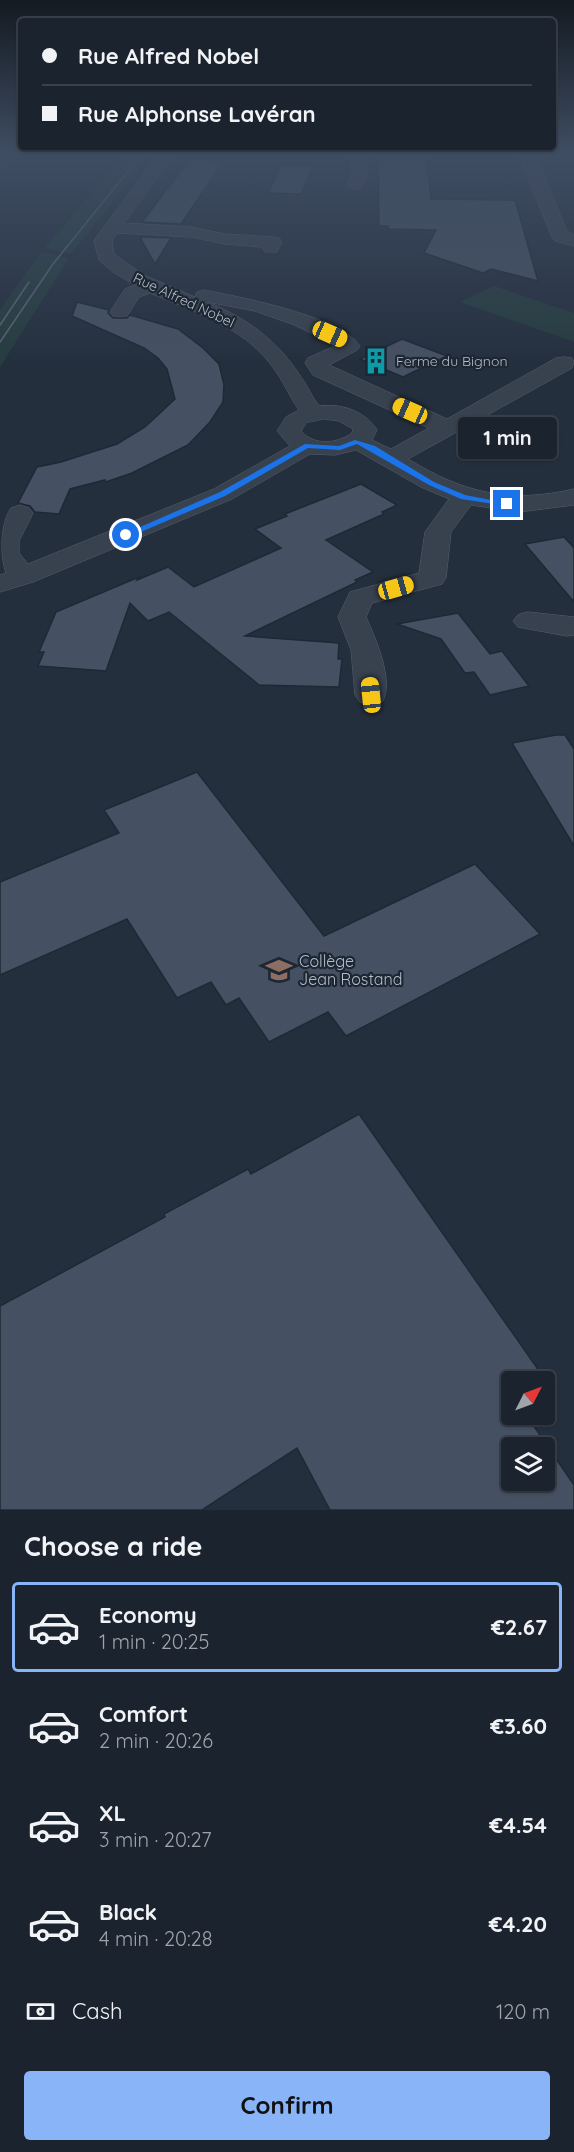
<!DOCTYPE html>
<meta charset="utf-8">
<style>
body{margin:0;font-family:Quicksand,sans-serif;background:#242b36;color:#f1f3f6;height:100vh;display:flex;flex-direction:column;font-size:22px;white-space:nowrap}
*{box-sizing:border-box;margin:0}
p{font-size:20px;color:#a0a4aa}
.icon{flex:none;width:33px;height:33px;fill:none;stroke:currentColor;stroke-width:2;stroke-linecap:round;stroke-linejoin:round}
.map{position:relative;height:1510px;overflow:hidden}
.sheet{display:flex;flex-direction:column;background:#1b232e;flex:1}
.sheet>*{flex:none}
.banner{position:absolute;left:18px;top:18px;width:538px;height:132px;border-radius:6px;box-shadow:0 2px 4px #0004,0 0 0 2px #39404a;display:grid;align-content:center;height:132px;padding:0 24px;background:#1b232e}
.needle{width:39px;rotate:48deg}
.fabs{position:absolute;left:501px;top:1371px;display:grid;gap:12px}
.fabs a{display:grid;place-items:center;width:54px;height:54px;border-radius:6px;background:#1b232e;box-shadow:0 2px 4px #0004,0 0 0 2px #39404a;font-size:30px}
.end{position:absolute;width:27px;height:27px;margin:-14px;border:8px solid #1a73e8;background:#fff;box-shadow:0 0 0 3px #fff}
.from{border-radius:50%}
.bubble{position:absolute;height:42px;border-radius:6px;background:#1b232e;box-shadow:0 2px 4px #0004,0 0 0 2px #39404a;font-size:20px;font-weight:800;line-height:42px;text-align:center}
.car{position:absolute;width:18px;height:36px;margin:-18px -9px;border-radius:8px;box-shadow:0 0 4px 2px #0007;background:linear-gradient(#f5c518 24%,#345 0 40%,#f5c518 0 76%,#345 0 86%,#f5c518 0)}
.banner b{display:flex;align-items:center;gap:21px;height:57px;font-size:22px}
.banner b+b{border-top:2px solid #39404a}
.banner i{width:15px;height:15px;background:#f1f3f6}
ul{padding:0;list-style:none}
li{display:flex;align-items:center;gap:18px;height:90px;margin:0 12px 9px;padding:0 12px;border:3px solid transparent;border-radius:6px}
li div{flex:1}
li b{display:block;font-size:22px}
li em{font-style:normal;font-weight:800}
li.selected{border-color:#8ab4f8}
li>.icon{width:54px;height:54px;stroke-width:1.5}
h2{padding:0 24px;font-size:27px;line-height:72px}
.pay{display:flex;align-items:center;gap:15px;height:66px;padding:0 24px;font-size:22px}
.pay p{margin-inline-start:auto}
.primary-button{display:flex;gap:12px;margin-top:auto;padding:12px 24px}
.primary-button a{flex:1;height:69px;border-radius:6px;background:#8ab4f8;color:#111;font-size:24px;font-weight:800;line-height:69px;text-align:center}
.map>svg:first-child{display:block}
</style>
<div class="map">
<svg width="574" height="1510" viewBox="0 0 574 1510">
<rect width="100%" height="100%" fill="#242f3e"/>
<g fill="#263c3f">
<path d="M125,154h26l-80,100 -26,-6z"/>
<path d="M41,252l28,6 -69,109v-57z"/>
<path d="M494,286l80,27v29l-114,-40z"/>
</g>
<g fill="#455162" stroke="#1f2835" stroke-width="1.5" fill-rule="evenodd">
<path d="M378,154h48l5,45 84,1 23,81 -47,-12 -8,4 -59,-20 12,-23 -48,-1v-3h-9z"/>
<path d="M190,159l34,2 -43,63 -39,-2z"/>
<path d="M282,165l31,1 -12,28 -33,-1z"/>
<path d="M140,237l31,1 -16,26z"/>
<path d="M77,302l32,8 -1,3 5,5h14l3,-3 48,14 25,19 16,16 5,21 -1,17 -13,20 -22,23 -56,28 -26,9 -1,-2 -35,9 -11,25 -24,-2 -5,-6 -12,-3 19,-36 24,-5 56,-18 28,-17 30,-28 -8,-30 -9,-11 -14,-10 -72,-32z"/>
<path d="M402,339l45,17 -44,21 -43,-18z"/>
<path d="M361,484l36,21 -15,7 2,2 -58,26 47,32 -18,8 2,2 -112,54 94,7 -1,16h4l-3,28 -80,-2 -90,-73 -21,9 -18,-18 -24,68 -68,-5 6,-14h-5l17,-40 83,-35 -2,3 31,-13 26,20 87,-39 -26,-19 32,-13 -2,-2z"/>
<path d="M564,537l10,11v54l-49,-58z"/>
<path d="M458,613l32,41 12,-3 27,35 -39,9 -16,-23 -9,1 -24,-34 -44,-15z"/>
<path d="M556,735h9l9,14v97l-62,-103z"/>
<path d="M197,772l127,164 151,-72 65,70 -194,102 -18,-24 -59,30 -30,-44 -13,7 -15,-23 -34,16 -50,-79 -127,56v-93l119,-49 -15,-23z"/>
<path d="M359,1114l197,281 -12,9v-22h-32v32h18l-3,2 47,69v25h-244l-33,-62 -95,62h-202v-204l165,-89 -1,-3 84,-45 3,5zM512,1448h32v32h-32z"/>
</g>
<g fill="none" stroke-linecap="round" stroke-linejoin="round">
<g stroke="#565f6c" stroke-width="1">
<g id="minor">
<path d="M0,154h11l-3,11 -8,5z"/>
<path d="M159,154h16l-51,69 67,4 34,7 48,3 6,1 3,4 -5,10h-12l-3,-5 -37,-3 -34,-7 -74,-4 -5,8 2,13 30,21 51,22 2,-5 7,-2c36,7 136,26 156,56l-3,4 -28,15 118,54 109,-61 8,-1 8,1 2,4 -2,6 -164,91c56,34 101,45 166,30v16l-55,7 -48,-7 -20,27 -5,46 -4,6 -70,19 -6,14c9,20 29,65 16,85l-11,3 -11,-3 -5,-7 -4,-45 -13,-33 12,-25 69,-19 6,-41 24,-33 -28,-12 -65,-37 -21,5 -25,-1 -78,45 -199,83 -33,10v-17l6,-2c-6,-17 -6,-49 5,-65l9,-3 9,3 4,5 -14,28v12l9,11 186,-75 76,-43 -13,-15 9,-14 13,-7c-10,-14 -16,-30 -27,-44 -30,-40 -77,-54 -122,-73l-11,4 -12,19h-14l-3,-4 15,-23 10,-4 -22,-13 -14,-12 -5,-19zM208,302l47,9 37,13 45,21 -29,13 -3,5 8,12 116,53 -38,21 -19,-9 5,-10c-12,-19 -36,-27 -58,-24 -8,-10 -12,-22 -20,-32 -24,-36 -52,-55 -91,-72zM324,419l15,2 14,8 -1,4c-15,11 -38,13 -51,-2l5,-8z"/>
<path d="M352,154h16l-1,24 -7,10 -6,2 -8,-5 5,-7z"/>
<path d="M519,154h16l32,77 7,4v11l-19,-5 -3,-4z"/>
<path d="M528,612l46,5v18l-7,1 -49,-9 -5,-6 5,-6z"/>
</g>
</g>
<use href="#minor" fill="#38414e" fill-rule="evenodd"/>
<g stroke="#5a6575" stroke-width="1.5">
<path d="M0,325l29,-43"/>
<path d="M0,342l53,-78 89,-110"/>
</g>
</g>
<linearGradient id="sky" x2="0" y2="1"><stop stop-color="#141a22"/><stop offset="0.42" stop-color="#3f4d63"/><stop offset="1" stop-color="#3f4d63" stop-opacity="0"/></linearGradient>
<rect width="574" height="365" fill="url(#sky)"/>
<path fill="#1a73e8" d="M355,440l20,6 59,36 31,13 46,9 -4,2 -46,-7 -32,-14 -72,-41 -17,6 -32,-2 -83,48 -96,41 -7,-2 98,-43 85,-48 34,2z"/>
<defs>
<g id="building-bare" transform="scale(2.07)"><path d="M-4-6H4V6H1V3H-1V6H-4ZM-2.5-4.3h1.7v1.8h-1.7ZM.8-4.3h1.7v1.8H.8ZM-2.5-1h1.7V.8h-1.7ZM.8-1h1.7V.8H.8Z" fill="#0f9aa8" stroke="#1d2633" stroke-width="2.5" paint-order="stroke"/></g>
<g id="school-bare" transform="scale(2.07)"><path d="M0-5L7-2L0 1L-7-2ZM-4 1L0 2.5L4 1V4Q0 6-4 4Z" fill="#8d6e63" stroke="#1d2633" stroke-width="2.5" paint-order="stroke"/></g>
</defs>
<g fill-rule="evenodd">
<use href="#building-bare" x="376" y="361"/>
<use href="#school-bare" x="279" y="970"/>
</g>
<g text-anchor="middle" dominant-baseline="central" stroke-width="4.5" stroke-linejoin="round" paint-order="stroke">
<g font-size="14" fill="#b4bcc9" stroke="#1d2633">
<text transform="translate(184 300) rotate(25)">Rue Alfred Nobel</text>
</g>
<g font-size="14" fill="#b4bcc9" stroke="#1d2633" text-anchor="start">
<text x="396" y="361">Ferme du Bignon</text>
</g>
<g font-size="16" fill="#b4bcc9" stroke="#1d2633" text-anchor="start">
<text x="299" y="961">Collège<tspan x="299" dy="18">Jean Rostand</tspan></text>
</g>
</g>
</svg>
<div class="fabs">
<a><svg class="needle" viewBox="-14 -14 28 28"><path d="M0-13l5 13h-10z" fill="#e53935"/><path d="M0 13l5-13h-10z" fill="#a0a4aa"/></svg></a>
<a><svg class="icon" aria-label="layers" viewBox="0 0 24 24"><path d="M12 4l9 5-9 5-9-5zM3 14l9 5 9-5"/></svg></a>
</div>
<i class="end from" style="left:126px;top:535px"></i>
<i class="end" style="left:507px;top:504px"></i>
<div class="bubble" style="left:458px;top:417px;width:99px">1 min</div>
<i class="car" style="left:330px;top:334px;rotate:114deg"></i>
<i class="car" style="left:410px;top:411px;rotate:294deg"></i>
<i class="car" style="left:396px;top:588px;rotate:74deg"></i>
<i class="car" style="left:371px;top:695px;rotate:354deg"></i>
<div class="banner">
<b><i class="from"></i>Rue Alfred Nobel</b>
<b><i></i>Rue Alphonse Lavéran</b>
</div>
</div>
<section class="sheet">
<h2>Choose a ride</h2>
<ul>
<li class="selected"><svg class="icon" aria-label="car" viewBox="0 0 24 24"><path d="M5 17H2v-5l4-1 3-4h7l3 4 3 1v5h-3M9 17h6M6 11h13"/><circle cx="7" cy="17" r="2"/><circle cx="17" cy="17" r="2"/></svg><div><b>Economy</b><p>1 min · 20:25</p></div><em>€2.67</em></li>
<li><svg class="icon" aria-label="car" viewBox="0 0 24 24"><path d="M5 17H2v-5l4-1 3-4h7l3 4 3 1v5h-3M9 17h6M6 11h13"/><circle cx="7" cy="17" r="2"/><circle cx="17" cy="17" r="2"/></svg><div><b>Comfort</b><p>2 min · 20:26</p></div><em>€3.60</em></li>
<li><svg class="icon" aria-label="car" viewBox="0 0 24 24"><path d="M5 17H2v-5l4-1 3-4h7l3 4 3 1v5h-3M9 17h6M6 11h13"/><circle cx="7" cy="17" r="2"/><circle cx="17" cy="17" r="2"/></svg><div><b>XL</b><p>3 min · 20:27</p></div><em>€4.54</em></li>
<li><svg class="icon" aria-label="car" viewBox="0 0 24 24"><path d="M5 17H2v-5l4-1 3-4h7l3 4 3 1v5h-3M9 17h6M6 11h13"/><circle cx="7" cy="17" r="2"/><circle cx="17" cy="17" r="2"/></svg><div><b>Black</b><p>4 min · 20:28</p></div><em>€4.20</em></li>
</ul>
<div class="pay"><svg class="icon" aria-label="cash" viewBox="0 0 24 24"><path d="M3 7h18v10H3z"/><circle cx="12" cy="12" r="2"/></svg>Cash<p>120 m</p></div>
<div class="primary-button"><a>Confirm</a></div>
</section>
